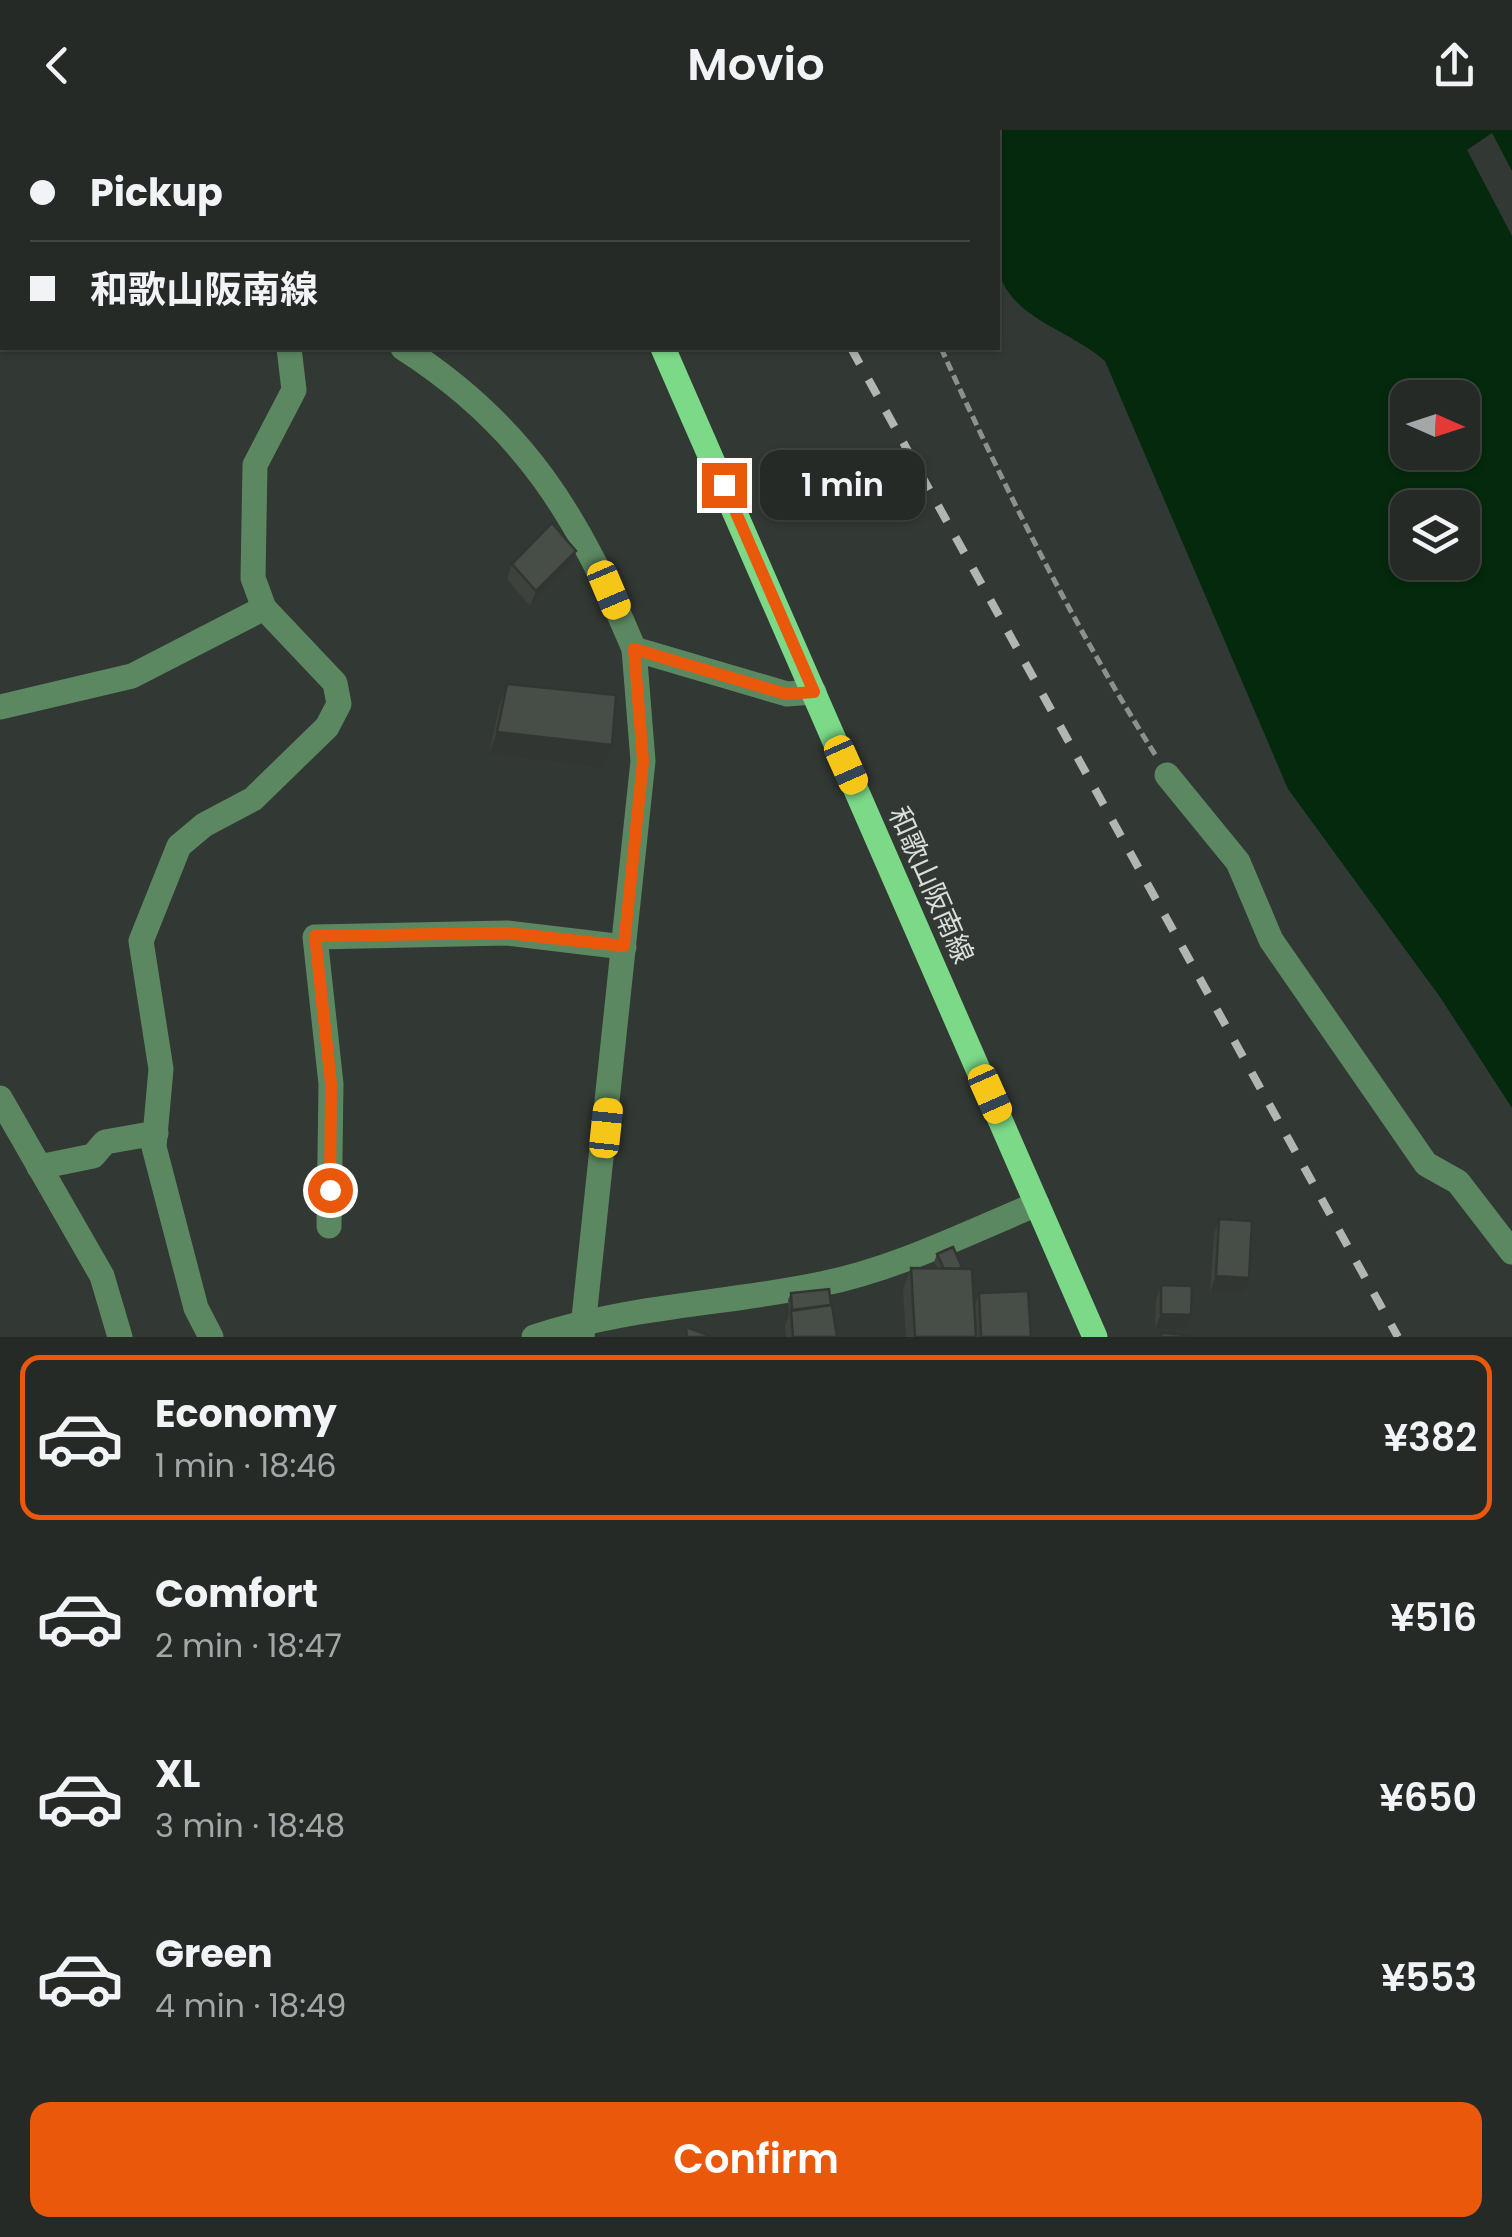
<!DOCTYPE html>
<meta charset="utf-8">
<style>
body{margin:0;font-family:Poppins,"Noto Sans JP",sans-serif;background:#323632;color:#f1f3f6;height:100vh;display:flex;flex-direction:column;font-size:38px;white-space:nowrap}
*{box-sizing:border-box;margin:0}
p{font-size:32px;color:#a4a7a7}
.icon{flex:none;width:55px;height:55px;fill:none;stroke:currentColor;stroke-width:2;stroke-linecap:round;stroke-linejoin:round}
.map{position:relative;height:1207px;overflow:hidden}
.sheet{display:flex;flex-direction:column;background:#262a26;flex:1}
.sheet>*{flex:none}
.guide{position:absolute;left:0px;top:0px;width:1000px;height:220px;box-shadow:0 2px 8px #0004,0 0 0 2px #424643;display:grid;align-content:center;height:220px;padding:0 30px;background:#262a26}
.needle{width:65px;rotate:93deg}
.controls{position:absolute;left:1390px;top:250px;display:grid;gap:20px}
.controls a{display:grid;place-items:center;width:90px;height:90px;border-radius:20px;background:#262a26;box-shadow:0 2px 8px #0004,0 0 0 2px #424643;font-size:50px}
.end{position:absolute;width:45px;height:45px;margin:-22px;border:12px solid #ea580c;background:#fff;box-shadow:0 0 0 5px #fff}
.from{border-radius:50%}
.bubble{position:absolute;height:70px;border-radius:20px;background:#262a26;box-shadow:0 2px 8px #0004,0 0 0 2px #424643;font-size:32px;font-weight:600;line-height:70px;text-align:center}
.car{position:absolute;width:30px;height:60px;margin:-30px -15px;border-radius:12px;box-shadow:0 0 8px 2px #0007;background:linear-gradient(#f5c518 24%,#345 0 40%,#f5c518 0 76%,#345 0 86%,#f5c518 0)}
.guide b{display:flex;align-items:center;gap:35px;height:95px;font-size:38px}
.guide b+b{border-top:2px solid #424643}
.guide i{width:25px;height:25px;background:#f1f3f6}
ul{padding:18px 0 0;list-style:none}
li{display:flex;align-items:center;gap:30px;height:165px;margin:0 20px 15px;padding:0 10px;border:5px solid transparent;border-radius:20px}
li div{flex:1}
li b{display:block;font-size:38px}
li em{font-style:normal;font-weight:600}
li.active{border-color:#ea580c}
li>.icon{width:90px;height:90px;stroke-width:1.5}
.action{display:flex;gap:20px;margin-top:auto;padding:20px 30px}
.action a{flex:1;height:115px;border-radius:20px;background:#ea580c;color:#fff;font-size:40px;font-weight:600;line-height:115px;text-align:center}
header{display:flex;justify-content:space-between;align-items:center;height:130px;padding:0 30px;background:#262a26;font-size:45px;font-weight:600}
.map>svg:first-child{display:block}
</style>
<header><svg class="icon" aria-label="back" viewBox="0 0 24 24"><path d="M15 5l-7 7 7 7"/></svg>Movio<svg class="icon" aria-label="share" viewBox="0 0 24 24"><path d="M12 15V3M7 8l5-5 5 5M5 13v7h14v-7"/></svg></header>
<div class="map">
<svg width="1512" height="1207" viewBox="0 0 1512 1207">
<rect width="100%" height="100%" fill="#323833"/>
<path fill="#04290c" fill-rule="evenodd" d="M922,0h590v978l-72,-111 -152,-208 -183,-428c-37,-33 -91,-40 -107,-90v-139zM1408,268h54v54h-54zM1408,378h54v54h-54z"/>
<path fill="#323833" d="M1492,3l20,38v65l-45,-86z"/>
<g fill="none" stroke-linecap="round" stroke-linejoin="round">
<g stroke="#8c918d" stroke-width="5" stroke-dasharray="10 5" stroke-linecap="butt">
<path d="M830,0l1,2"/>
<path d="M941,218c64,141 132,277 215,408"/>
</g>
<g stroke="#5c8861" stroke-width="25">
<path d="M191,0v2"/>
<path d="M403,218c122,78 176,170 231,301"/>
<path d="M0,577l132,-31 132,-68"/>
<path d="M1167,645l71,87 33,78 155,224 32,18 54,70"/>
<path d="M0,968l102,178 18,61"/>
<path d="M39,1037l54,-11 12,-14 51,-9"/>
<path d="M329,1096l2,-142 -16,-147 192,-4 117,14"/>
<path d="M211,1207l-15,-29 -42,-161 7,-78 -20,-128 38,-95 25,-21 49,-26 74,-72 12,-23 -4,-21 -71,-75 -11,-30 2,-113 39,-75 -5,-42"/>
<path d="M534,1207c92,-31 192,-33 287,-53 75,-15 146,-51 216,-80"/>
<path d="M582,1207l61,-576 -9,-112 153,45 27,-2"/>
</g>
<g stroke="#7bd988" stroke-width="25">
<path d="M568,0l1,2"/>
<path d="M663,218l432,989"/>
</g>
<g stroke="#b2b6b2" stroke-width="8" stroke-dasharray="18 18" stroke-linecap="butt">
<path d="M730,0l1,2"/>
<path d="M851,218l547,989"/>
</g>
</g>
<g fill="#3d423d">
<path d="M512,434l58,2 -40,40 -23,-27z"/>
<path d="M507,554l96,84 -114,-14 10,-47z"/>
<path d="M1219,1089l25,74 -34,-1 4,-58z"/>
<path d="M937,1124l25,15 12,38 5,-14 52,44h-125l-3,-47 8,-22h27l-4,-6z"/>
<path d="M1161,1155l30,30 -5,15 -31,-1 1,-29z"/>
<path d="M791,1163l40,12 6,32h-51l-1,-11 4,-11 -1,-15z"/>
</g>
<g fill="#323632">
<path d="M576,421l-6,15 -40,40 6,-15z"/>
<path d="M497,602l115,13 -9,23 -114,-14z"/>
<path d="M1216,1146l33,2 -5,15 -34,-1z"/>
<path d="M1161,1184l30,1 -5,15 -31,-1z"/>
</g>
<g fill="#474d47" stroke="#323632" stroke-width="2.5">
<path d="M552,393l24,28 -40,40 -24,-27z"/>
<path d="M507,554l109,11 -4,50 -115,-13z"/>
<path d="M1219,1089l33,2 -3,57 -33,-2z"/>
<path d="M953,1117l9,20 -4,2h-14l-7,-15z"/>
<path d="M911,1138l61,1 4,68h-61z"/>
<path d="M1161,1155l31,1 -1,29 -30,-1z"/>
<path d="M829,1159l2,16 -39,5 -1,-17z"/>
<path d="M1028,1161l3,46h-50l-2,-44z"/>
<path d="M832,1175l5,32h-44l-2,-26z"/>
<path d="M686,1197l27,10h-26z"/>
<path d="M1161,1203l29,2v2h-29z"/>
</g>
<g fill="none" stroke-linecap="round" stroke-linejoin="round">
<path stroke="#ea580c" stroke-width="12" d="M330,1060l1,-106 -16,-148 192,-3 117,13 19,-185 -9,-112 152,45 28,-2 -90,-207"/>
</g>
<g text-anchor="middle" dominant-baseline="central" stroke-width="10" stroke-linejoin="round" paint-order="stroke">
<g font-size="28" fill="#dadeda" stroke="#323833">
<text transform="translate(931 755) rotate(66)">和歌山阪南線</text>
</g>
</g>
</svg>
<div class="controls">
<a><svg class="needle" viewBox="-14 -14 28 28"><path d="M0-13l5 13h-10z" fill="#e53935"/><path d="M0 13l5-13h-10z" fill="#a4a7a7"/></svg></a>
<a><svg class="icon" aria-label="layers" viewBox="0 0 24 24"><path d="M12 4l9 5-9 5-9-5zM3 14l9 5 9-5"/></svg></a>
</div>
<i class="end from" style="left:330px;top:1060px"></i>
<i class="end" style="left:724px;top:355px"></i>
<div class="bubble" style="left:760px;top:320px;width:165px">1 min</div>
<i class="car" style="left:609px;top:460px;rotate:157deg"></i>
<i class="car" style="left:846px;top:635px;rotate:156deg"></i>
<i class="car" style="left:990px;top:964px;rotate:156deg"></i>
<i class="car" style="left:606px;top:998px;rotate:6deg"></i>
<div class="guide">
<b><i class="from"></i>Pickup</b>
<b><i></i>和歌山阪南線</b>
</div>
</div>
<section class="sheet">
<ul>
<li class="active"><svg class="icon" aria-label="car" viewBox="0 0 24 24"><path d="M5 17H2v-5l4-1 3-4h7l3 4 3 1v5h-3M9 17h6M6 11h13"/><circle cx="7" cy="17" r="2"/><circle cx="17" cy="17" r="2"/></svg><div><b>Economy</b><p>1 min · 18:46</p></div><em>¥382</em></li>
<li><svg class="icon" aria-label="car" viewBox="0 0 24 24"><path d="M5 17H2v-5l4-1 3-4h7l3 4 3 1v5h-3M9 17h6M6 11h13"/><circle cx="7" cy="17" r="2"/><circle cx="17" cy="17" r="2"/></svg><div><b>Comfort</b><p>2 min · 18:47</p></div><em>¥516</em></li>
<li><svg class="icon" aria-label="car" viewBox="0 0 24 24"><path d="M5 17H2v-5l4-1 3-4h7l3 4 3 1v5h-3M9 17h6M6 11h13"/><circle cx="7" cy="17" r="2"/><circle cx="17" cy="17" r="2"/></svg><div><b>XL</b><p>3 min · 18:48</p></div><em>¥650</em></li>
<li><svg class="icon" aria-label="car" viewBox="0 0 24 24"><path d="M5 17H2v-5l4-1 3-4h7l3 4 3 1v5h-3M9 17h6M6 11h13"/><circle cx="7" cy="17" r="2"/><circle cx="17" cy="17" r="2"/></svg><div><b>Green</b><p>4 min · 18:49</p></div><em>¥553</em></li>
</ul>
<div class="action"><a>Confirm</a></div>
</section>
